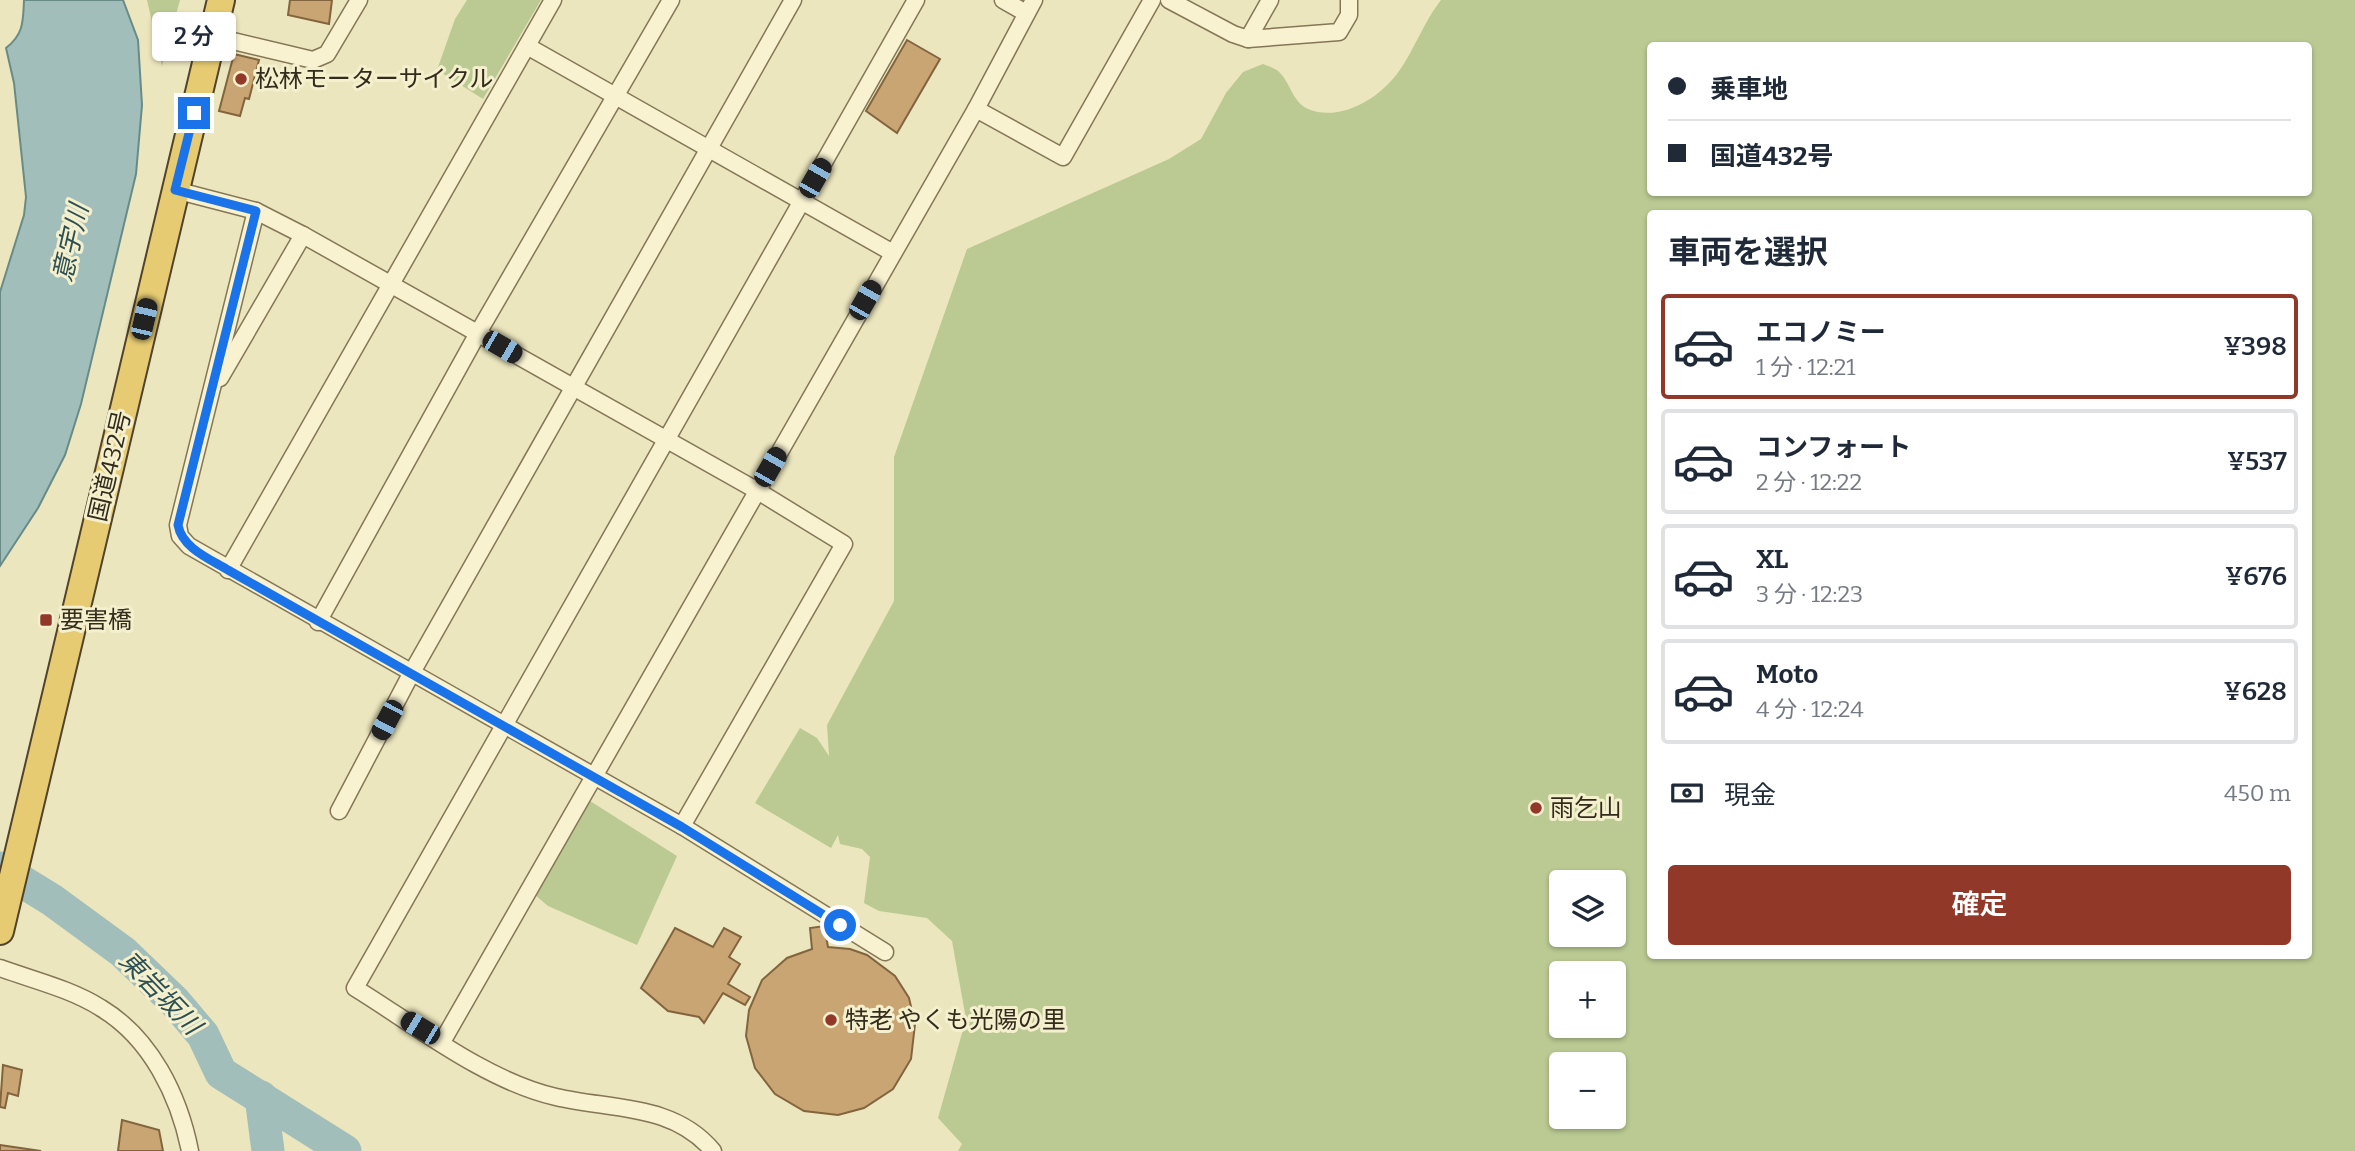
<!DOCTYPE html>
<html lang="ja">
<meta charset="utf-8">
<style>
body{margin:0;font-family:Bitter,"Noto Sans JP",serif;background:#f6f6f7;color:#1f2937;height:100vh;display:flex;flex-direction:column;font-size:26px;white-space:nowrap}
*{box-sizing:border-box;margin:0}
p{font-size:23px;color:#747a83}
.icon{flex:none;width:38px;height:38px;fill:none;stroke:currentColor;stroke-width:2;stroke-linecap:round;stroke-linejoin:round}
.map{position:relative;flex:1;overflow:hidden}
.panel{position:absolute;left:1647px;top:210px;width:665px;height:749px;display:flex;flex-direction:column;background:#fff;border-radius:7px;box-shadow:0 2px 5px #0004}
.panel>*{flex:none}
.banner{position:absolute;left:1647px;top:42px;width:665px;height:154px;border-radius:7px;box-shadow:0 2px 5px #0004;display:grid;align-content:center;height:154px;padding:0 21px;background:#fff}
.fabs{position:absolute;left:1549px;top:870px;display:grid;gap:14px}
.fabs a{display:grid;place-items:center;width:77px;height:77px;border-radius:7px;background:#fff;box-shadow:0 2px 5px #0004;font-size:35px}
.end{position:absolute;width:32px;height:32px;margin:-16px;border:9px solid #1a73e8;background:#fff;box-shadow:0 0 0 4px #fff}
.from{border-radius:50%}
.bubble{position:absolute;height:49px;border-radius:7px;background:#fff;box-shadow:0 2px 5px #0004;font-size:23px;font-weight:600;line-height:49px;text-align:center}
.car{position:absolute;width:21px;height:42px;margin:-21px -10px;border-radius:9px;box-shadow:0 0 5px 2px #0007;background:linear-gradient(#222 24%,#8ab4d8 0 40%,#222 0 76%,#8ab4d8 0 86%,#222 0)}
.banner b{display:flex;align-items:center;gap:24px;height:66px;font-size:26px}
.banner b+b{border-top:2px solid #e0e1e3}
.banner i{width:18px;height:18px;background:#1f2937}
ul{padding:0;list-style:none}
li{display:flex;align-items:center;gap:21px;height:105px;margin:0 14px 10px;padding:0 7px;border:4px solid #e0e1e3;border-radius:7px}
li div{flex:1}
li b{display:block;font-size:26px}
li em{font-style:normal;font-weight:600}
li.on{border-color:#913829}
li>.icon{width:63px;height:63px;stroke-width:1.5}
h2{padding:0 21px;font-size:32px;line-height:84px}
.pay{display:flex;align-items:center;gap:18px;height:77px;padding:0 21px;font-size:26px}
.pay p{margin-inline-start:auto}
.cta{display:flex;gap:14px;margin-top:auto;padding:14px 21px}
.cta a{flex:1;height:80px;border-radius:7px;background:#913829;color:#fff;font-size:28px;font-weight:600;line-height:80px;text-align:center}
.map>svg:first-child{display:block}
</style>
<div class="map">
<svg width="2355" height="1151" viewBox="0 0 2355 1151">
<rect width="100%" height="100%" fill="#ece6be"/>
<g fill="#baca92" fill-rule="evenodd">
<path d="M147,0h33l-18,66z"/>
<path d="M467,0h74l-58,99 -46,-29 18,-51z"/>
<path d="M1441,0h914v1151h-1397l4,-7 -24,-26 28,-99 -14,-78 -25,-23 -48,-7 -15,-8 6,-46 -8,-8 -22,-5 -2,-9 -7,13 -76,-45 45,-75 17,10 12,18 -2,-31 67,-124v-144l73,-208 202,-90 32,-20 25,-46 17,-21 20,-8c5,2 11,4 15,7 12,10 14,31 30,38 31,13 69,-9 89,-35 17,-23 26,-51 44,-74zM1650,46h658v146h-658zM1650,214h658v742h-658zM1614,882v52h-53v-52zM1561,973h53v53h-53zM1561,1064h53v52h-53z"/>
<path d="M590,801l87,55 -40,89 -89,-39 -14,-12z"/>
</g>
<path fill="#a1beba" stroke="#698b88" stroke-width="2" d="M24,0h99l15,40 4,65 -6,69 -55,230 -16,51 -27,53 -38,58v-274l24,-77 2,-18 -12,-114 -8,-35c18,-14 17,-27 18,-48z"/>
<g fill="none" stroke-linecap="round" stroke-linejoin="round">
<g stroke="#a1beba" stroke-width="33">
<path d="M0,868l52,32 71,52 52,50 28,33 18,38 124,78"/>
<path d="M261,1097l7,54"/>
</g>
</g>
<g fill="#caa574" stroke="#82643e" stroke-width="2">
<path d="M290,0h42l-3,24 -41,-9z"/>
<path d="M907,40l33,19 -43,74 -31,-22z"/>
<path d="M234,54l25,6 -10,39 -4,-1 -5,18 -21,-5z"/>
<path d="M824,926l4,21 22,2 17,6 28,21 14,22 6,26 -4,35 -18,30 -29,19 -26,7 -34,-4 -29,-17 -20,-26 -9,-32 3,-26 13,-30 25,-22 25,-9 -2,-21z"/>
<path d="M675,928l38,19 11,-19 17,9 -12,20 11,7 -12,20 22,13 -5,8 -22,-12 -19,30 -5,-6 -31,-6 -27,-23z"/>
<path d="M3,1065l19,5 -4,26 -10,-3 -3,15 -5,-1z"/>
<path d="M122,1120l37,10 4,21h-45z"/>
<path d="M0,1145l41,6h-41z"/>
</g>
<g fill="none" stroke-linecap="round" stroke-linejoin="round">
<g stroke="#847657" stroke-width="19">
<g id="minor">
<path d="M1003,0l23,13"/>
<path d="M1169,0l64,34 15,5 91,-7 10,-17v-15"/>
<path d="M212,36l101,24 14,-6 32,-54"/>
<path d="M1248,39l22,-39"/>
<path d="M527,46l366,207"/>
<path d="M976,109l87,48 89,-157"/>
<path d="M175,190l81,21 47,24 453,255 88,54 -162,282"/>
<path d="M256,211l-78,314 2,11 9,10 493,280 203,126"/>
<path d="M220,378l83,-143"/>
<path d="M228,570l325,-570"/>
<path d="M318,622l160,-289 193,-333"/>
<path d="M339,811l72,-137 382,-674"/>
<path d="M0,968c33,12 71,21 101,40 50,30 78,88 89,143"/>
<path d="M442,1042l534,-933 58,-109"/>
<path d="M713,1151c-40,-48 -102,-41 -157,-54 -70,-16 -141,-72 -201,-109l561,-988"/>
</g>
</g>
<g stroke="#51432c" stroke-width="30">
<path id="trunk" d="M0,931l221,-931"/>
</g>
<use href="#minor" stroke="#f8f2d0" stroke-width="16"/>
<use href="#trunk" stroke="#e6cb72" stroke-width="26"/>
</g>
<g fill="none" stroke-linecap="round" stroke-linejoin="round">
<path stroke="#1a73e8" stroke-width="9" d="M194,113l-19,77 81,21 -78,314c4,23 32,34 50,45l454,257 158,98"/>
</g>
<g fill="#913829" stroke="#f4efcd" stroke-width="2.5">
<circle cx="241" cy="79" r="7"/>
<rect x="39" y="613" width="14" height="14" rx="3.5"/>
<circle cx="1536" cy="808" r="7"/>
<circle cx="831" cy="1020" r="7"/>
</g>
<g text-anchor="middle" dominant-baseline="central" stroke-width="6" stroke-linejoin="round" paint-order="stroke">
<g font-size="24" fill="#332b1b" stroke="#f4efcd" text-anchor="start">
<text x="255" y="79">松林モーターサイクル</text>
<text x="60" y="620">要害橋</text>
<text x="1550" y="808">雨乞山</text>
<text x="845" y="1020">特老 やくも光陽の里</text>
</g>
<g font-size="24" fill="#332b1b" stroke="#f4efcd">
<text transform="translate(110 466) rotate(-77)">国道432号</text>
</g>
<g font-size="26" font-style="italic" fill="#2b4f53" stroke="#f4efcd">
<text transform="translate(71 243) rotate(-77)">意宇川</text>
<text transform="translate(160 993) rotate(46)">東岩坂川</text>
</g>
</g>
</svg>
<div class="fabs">
<a><svg class="icon" aria-label="layers" viewBox="0 0 24 24"><path d="M12 4l9 5-9 5-9-5zM3 14l9 5 9-5"/></svg></a>
<a>+</a>
<a>−</a>
</div>
<i class="end from" style="left:840px;top:925px"></i>
<i class="end" style="left:194px;top:113px"></i>
<div class="bubble" style="left:152px;top:12px;width:84px">2 分</div>
<i class="car" style="left:815px;top:178px;rotate:30deg"></i>
<i class="car" style="left:865px;top:300px;rotate:30deg"></i>
<i class="car" style="left:144px;top:319px;rotate:13deg"></i>
<i class="car" style="left:502px;top:347px;rotate:120deg"></i>
<i class="car" style="left:770px;top:467px;rotate:30deg"></i>
<i class="car" style="left:387px;top:720px;rotate:208deg"></i>
<i class="car" style="left:420px;top:1028px;rotate:301deg"></i>
<div class="banner">
<b><i class="from"></i>乗車地</b>
<b><i></i>国道432号</b>
</div>
<section class="panel">
<h2>車両を選択</h2>
<ul>
<li class="on"><svg class="icon" aria-label="car" viewBox="0 0 24 24"><path d="M5 17H2v-5l4-1 3-4h7l3 4 3 1v5h-3M9 17h6M6 11h13"/><circle cx="7" cy="17" r="2"/><circle cx="17" cy="17" r="2"/></svg><div><b>エコノミー</b><p>1 分 · 12:21</p></div><em>¥398</em></li>
<li><svg class="icon" aria-label="car" viewBox="0 0 24 24"><path d="M5 17H2v-5l4-1 3-4h7l3 4 3 1v5h-3M9 17h6M6 11h13"/><circle cx="7" cy="17" r="2"/><circle cx="17" cy="17" r="2"/></svg><div><b>コンフォート</b><p>2 分 · 12:22</p></div><em>¥537</em></li>
<li><svg class="icon" aria-label="car" viewBox="0 0 24 24"><path d="M5 17H2v-5l4-1 3-4h7l3 4 3 1v5h-3M9 17h6M6 11h13"/><circle cx="7" cy="17" r="2"/><circle cx="17" cy="17" r="2"/></svg><div><b>XL</b><p>3 分 · 12:23</p></div><em>¥676</em></li>
<li><svg class="icon" aria-label="car" viewBox="0 0 24 24"><path d="M5 17H2v-5l4-1 3-4h7l3 4 3 1v5h-3M9 17h6M6 11h13"/><circle cx="7" cy="17" r="2"/><circle cx="17" cy="17" r="2"/></svg><div><b>Moto</b><p>4 分 · 12:24</p></div><em>¥628</em></li>
</ul>
<div class="pay"><svg class="icon" aria-label="cash" viewBox="0 0 24 24"><path d="M3 7h18v10H3z"/><circle cx="12" cy="12" r="2"/></svg>現金<p>450 m</p></div>
<div class="cta"><a>確定</a></div>
</section>
</div>
